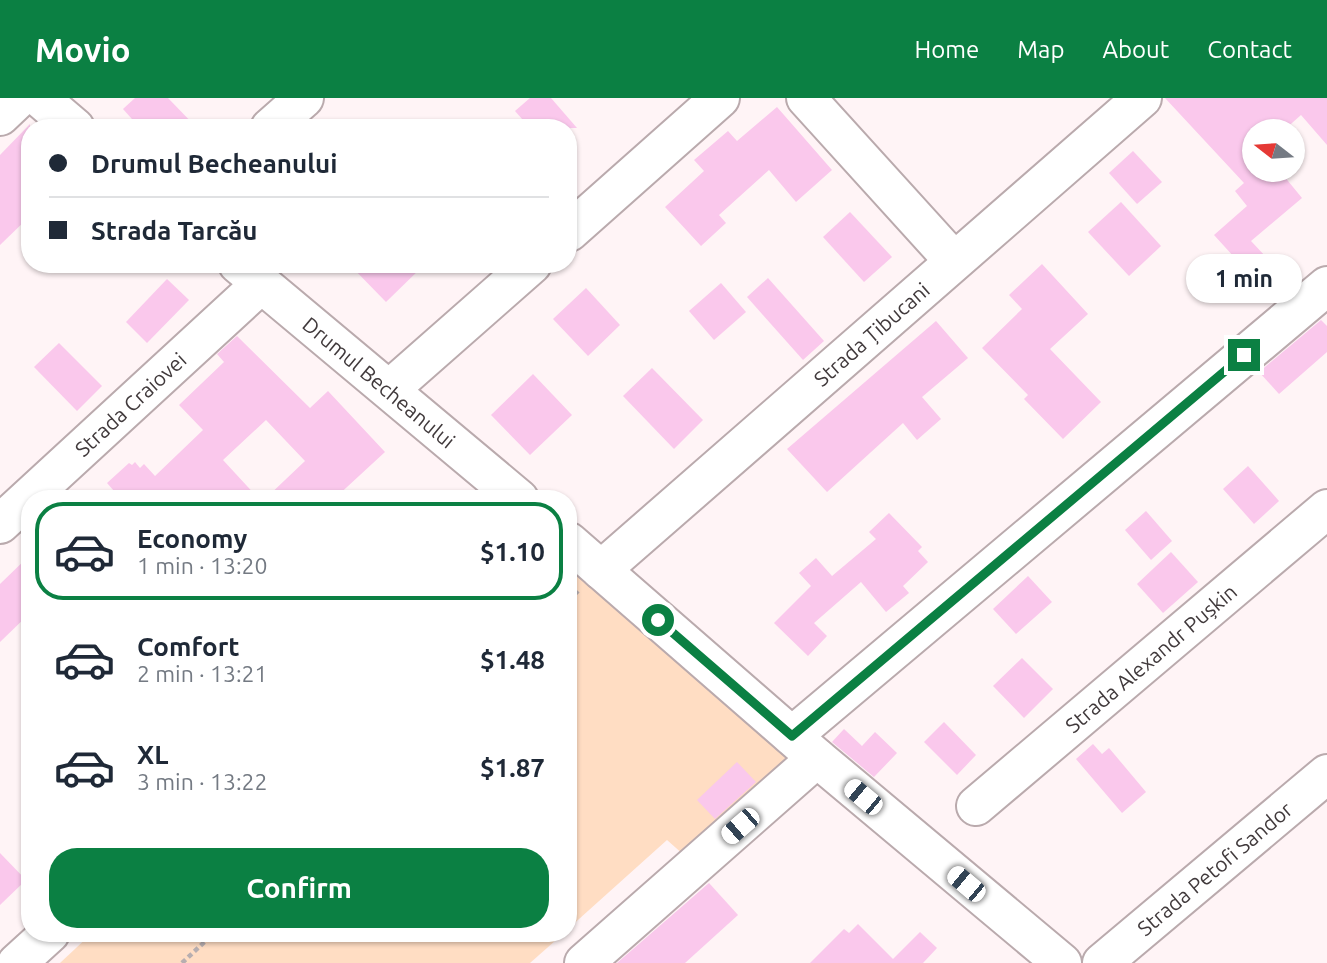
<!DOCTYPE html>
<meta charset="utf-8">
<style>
body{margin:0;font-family:Ubuntu,sans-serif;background:#f6f6f7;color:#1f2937;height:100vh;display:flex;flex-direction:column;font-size:26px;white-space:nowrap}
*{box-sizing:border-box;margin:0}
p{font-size:23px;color:#747a83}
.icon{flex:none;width:38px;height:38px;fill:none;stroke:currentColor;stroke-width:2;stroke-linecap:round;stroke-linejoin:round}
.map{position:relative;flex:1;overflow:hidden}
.side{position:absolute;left:21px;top:392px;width:556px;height:452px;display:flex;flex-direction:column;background:#fff;border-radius:28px;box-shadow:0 2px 5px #0004}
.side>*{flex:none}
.top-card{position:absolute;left:21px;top:21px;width:556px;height:154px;border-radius:28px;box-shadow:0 2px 5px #0004;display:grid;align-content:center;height:154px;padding:0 28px;background:#fff}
.needle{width:46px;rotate:287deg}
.controls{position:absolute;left:1242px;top:21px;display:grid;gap:14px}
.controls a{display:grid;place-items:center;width:63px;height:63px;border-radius:50%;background:#fff;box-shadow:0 2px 5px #0004;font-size:35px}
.end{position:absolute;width:32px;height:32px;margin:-16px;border:9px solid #0b8043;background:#fff;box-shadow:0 0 0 4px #fff}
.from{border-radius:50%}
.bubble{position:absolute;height:49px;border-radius:24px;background:#fff;box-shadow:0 2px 5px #0004;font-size:23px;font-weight:600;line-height:49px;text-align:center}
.car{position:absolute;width:21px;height:42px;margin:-21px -10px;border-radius:9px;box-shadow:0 0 5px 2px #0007;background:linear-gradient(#fff 24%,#345 0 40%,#fff 0 76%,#345 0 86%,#fff 0)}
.top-card b{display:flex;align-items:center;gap:24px;height:66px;font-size:26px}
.top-card b+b{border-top:2px solid #e0e1e3}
.top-card i{width:18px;height:18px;background:#1f2937}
ul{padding:12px 0 0;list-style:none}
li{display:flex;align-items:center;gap:21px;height:98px;margin:0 14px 10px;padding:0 14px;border:4px solid transparent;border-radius:28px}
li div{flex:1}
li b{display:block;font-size:26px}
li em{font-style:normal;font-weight:600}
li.current{border-color:#0b8043}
li>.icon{width:63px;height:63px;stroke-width:1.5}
.primary-button{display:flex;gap:14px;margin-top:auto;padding:14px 28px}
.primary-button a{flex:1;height:80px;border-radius:28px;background:#0b8043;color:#fff;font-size:28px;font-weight:600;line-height:80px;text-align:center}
header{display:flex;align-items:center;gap:42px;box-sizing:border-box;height:98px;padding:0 35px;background:#0b8043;color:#fff}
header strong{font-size:33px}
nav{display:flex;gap:38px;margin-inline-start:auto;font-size:24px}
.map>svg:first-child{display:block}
</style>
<header>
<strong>Movio</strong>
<nav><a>Home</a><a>Map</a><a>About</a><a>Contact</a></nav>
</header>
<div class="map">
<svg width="1327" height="865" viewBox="0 0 1327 865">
<rect width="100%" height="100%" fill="#fff4f6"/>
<g fill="#ffddc3">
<path d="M569,461l244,201 -120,103 -26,-23 -98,88z"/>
<path d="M92,835h472l-34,30h-470z"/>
</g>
<g fill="#fac8ec">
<path d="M135,0h33l29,30h-57l-17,-19z"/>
<path d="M530,0h21l26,30h-47l-15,-17z"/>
<path d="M1165,0h162v47l-26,-30 -18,16h-28v39h24l23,28 -51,43 32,34 -18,16 -51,-56 33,-29 -12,-15 9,-8z"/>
<path d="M777,9l55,63 -36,32 -27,-32 -50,45 7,8 -25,23 -36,-39 39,-36 -10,-11 34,-29 9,10z"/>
<path d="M30,26v92l-30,29v-90z"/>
<path d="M1133,53l29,31 -25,22 -28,-31z"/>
<path d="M1121,104l40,44 -32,30 -41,-44z"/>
<path d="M850,114l42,45 -28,25 -41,-45z"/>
<path d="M349,166h76l-39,38z"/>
<path d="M1042,166l46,50 -38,35 51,53 -38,37 -39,-40 4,-4 -46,-47 40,-39 -13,-14z"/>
<path d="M768,180l56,63 -21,19 -56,-63z"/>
<path d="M167,181l22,21 -42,43 -21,-21z"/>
<path d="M721,185l25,29 -32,28 -25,-29z"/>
<path d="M586,190l34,37 -32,31 -35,-37z"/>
<path d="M1321,222l6,6v26l-48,42 -20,-22z"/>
<path d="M936,223l32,37 -46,39 19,22 -24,21 -14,-17 -76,69 -40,-43z"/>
<path d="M237,238l73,72 18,-17 57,61 -51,47h-69l40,-38 -39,-41 -43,40 36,39h-138l-14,-16 22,-20 3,2 3,-3 5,6 4,-4 11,12 48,-46 -24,-25 45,-43 -7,-8z"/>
<path d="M59,245l43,43 -25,25 -43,-44z"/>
<path d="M652,270l51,52 -29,29 -51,-53z"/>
<path d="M533,276l39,41 -42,40 -39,-40z"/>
<path d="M1248,368l31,35 -25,23 -31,-35z"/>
<path d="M1146,413l26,30 -21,19 -26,-30z"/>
<path d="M889,415l33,34 -4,4 10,11 -25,24 6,7 -23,19 -25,-30 -47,41 13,13 -19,20 -34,-33 37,-37 -12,-13 17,-15 16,18 44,-37 -7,-7z"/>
<path d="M1171,454l27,30 -35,31 -26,-29z"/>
<path d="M30,457v58l-30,29v-58z"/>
<path d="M1028,478l24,26 -36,32 -23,-25z"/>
<path d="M1022,560l31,31 -29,29 -31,-32z"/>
<path d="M944,624l32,33 -19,20 -33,-33z"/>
<path d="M844,631l18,17 13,-14 22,21 -23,24 -42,-35z"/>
<path d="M1093,646l9,10 7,-6 37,44 -24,21 -46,-54z"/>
<path d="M737,664l19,20 -41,37 -18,-19z"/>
<path d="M0,755l26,27 -26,25z"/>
<path d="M709,785l29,32 -53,48h-68z"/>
<path d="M858,826l35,35 27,-27 17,16 -14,15h-113l34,-34 5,4z"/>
</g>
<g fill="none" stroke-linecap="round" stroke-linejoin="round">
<g stroke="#baaaad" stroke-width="42">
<g id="minor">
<path d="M40,0l35,30"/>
<path d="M806,0l148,163"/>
<path d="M0,18l19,-18"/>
<path d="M270,30l34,-30"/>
<path d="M569,134l151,-134"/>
<path id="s1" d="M238,166l281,235"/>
<path d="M390,291l142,-125"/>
<path id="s2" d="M0,426l261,-240"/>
<path d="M569,444l248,216 245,205"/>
<path id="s3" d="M601,472l541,-472"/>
<path d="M792,638l535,-450"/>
<path id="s4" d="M976,708l351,-297"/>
<path d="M17,865l33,-30"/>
<path d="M584,865l233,-205"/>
<path id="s5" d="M1102,865l225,-189"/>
</g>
</g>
<g stroke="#b7aeb0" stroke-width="4.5" stroke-dasharray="5 3.5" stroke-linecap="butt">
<path d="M569,502l9,-9"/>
<path d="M182,865l32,-30"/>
</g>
<use href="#minor" stroke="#fff" stroke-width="38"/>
</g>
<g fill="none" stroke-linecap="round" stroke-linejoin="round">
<path stroke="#0b8043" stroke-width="9" d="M658,522l134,116 452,-381"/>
</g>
<g text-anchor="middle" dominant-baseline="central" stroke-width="5" stroke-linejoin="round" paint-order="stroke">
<g font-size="21" fill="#413a3c" stroke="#fff">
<text stroke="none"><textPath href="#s3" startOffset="359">Strada Țibucani</textPath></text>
<text stroke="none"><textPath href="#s1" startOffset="184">Drumul Becheanului</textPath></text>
<text stroke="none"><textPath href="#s2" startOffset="177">Strada Craiovei</textPath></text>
<text stroke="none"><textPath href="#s4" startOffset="229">Strada Alexandr Pușkin</textPath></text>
<text stroke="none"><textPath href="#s5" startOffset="147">Strada Petofi Sandor</textPath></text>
</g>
</g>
</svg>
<div class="controls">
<a><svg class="needle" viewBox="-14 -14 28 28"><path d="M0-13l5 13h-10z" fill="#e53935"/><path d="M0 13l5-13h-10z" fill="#747a83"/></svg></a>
</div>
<i class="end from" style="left:658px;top:522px"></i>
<i class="end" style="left:1244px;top:257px"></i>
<div class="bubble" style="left:1186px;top:156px;width:116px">1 min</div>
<i class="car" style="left:863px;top:699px;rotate:310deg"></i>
<i class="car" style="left:740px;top:728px;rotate:229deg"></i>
<i class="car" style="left:966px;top:786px;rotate:310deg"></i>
<div class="top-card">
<b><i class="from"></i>Drumul Becheanului</b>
<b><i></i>Strada Tarcău</b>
</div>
<section class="side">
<ul>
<li class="current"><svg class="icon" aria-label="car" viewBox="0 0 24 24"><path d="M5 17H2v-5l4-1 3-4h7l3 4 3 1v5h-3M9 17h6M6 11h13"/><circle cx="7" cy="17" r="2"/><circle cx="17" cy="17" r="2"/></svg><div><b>Economy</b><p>1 min · 13:20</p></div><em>$1.10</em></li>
<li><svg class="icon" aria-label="car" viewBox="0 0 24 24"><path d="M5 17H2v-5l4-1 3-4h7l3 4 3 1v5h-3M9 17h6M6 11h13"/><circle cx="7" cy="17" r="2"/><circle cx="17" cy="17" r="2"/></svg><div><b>Comfort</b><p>2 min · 13:21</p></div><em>$1.48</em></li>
<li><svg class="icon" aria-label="car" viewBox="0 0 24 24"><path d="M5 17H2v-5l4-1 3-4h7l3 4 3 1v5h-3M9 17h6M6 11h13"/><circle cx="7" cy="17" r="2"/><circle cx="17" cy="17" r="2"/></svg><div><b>XL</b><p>3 min · 13:22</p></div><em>$1.87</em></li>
</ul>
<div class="primary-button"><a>Confirm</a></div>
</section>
</div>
